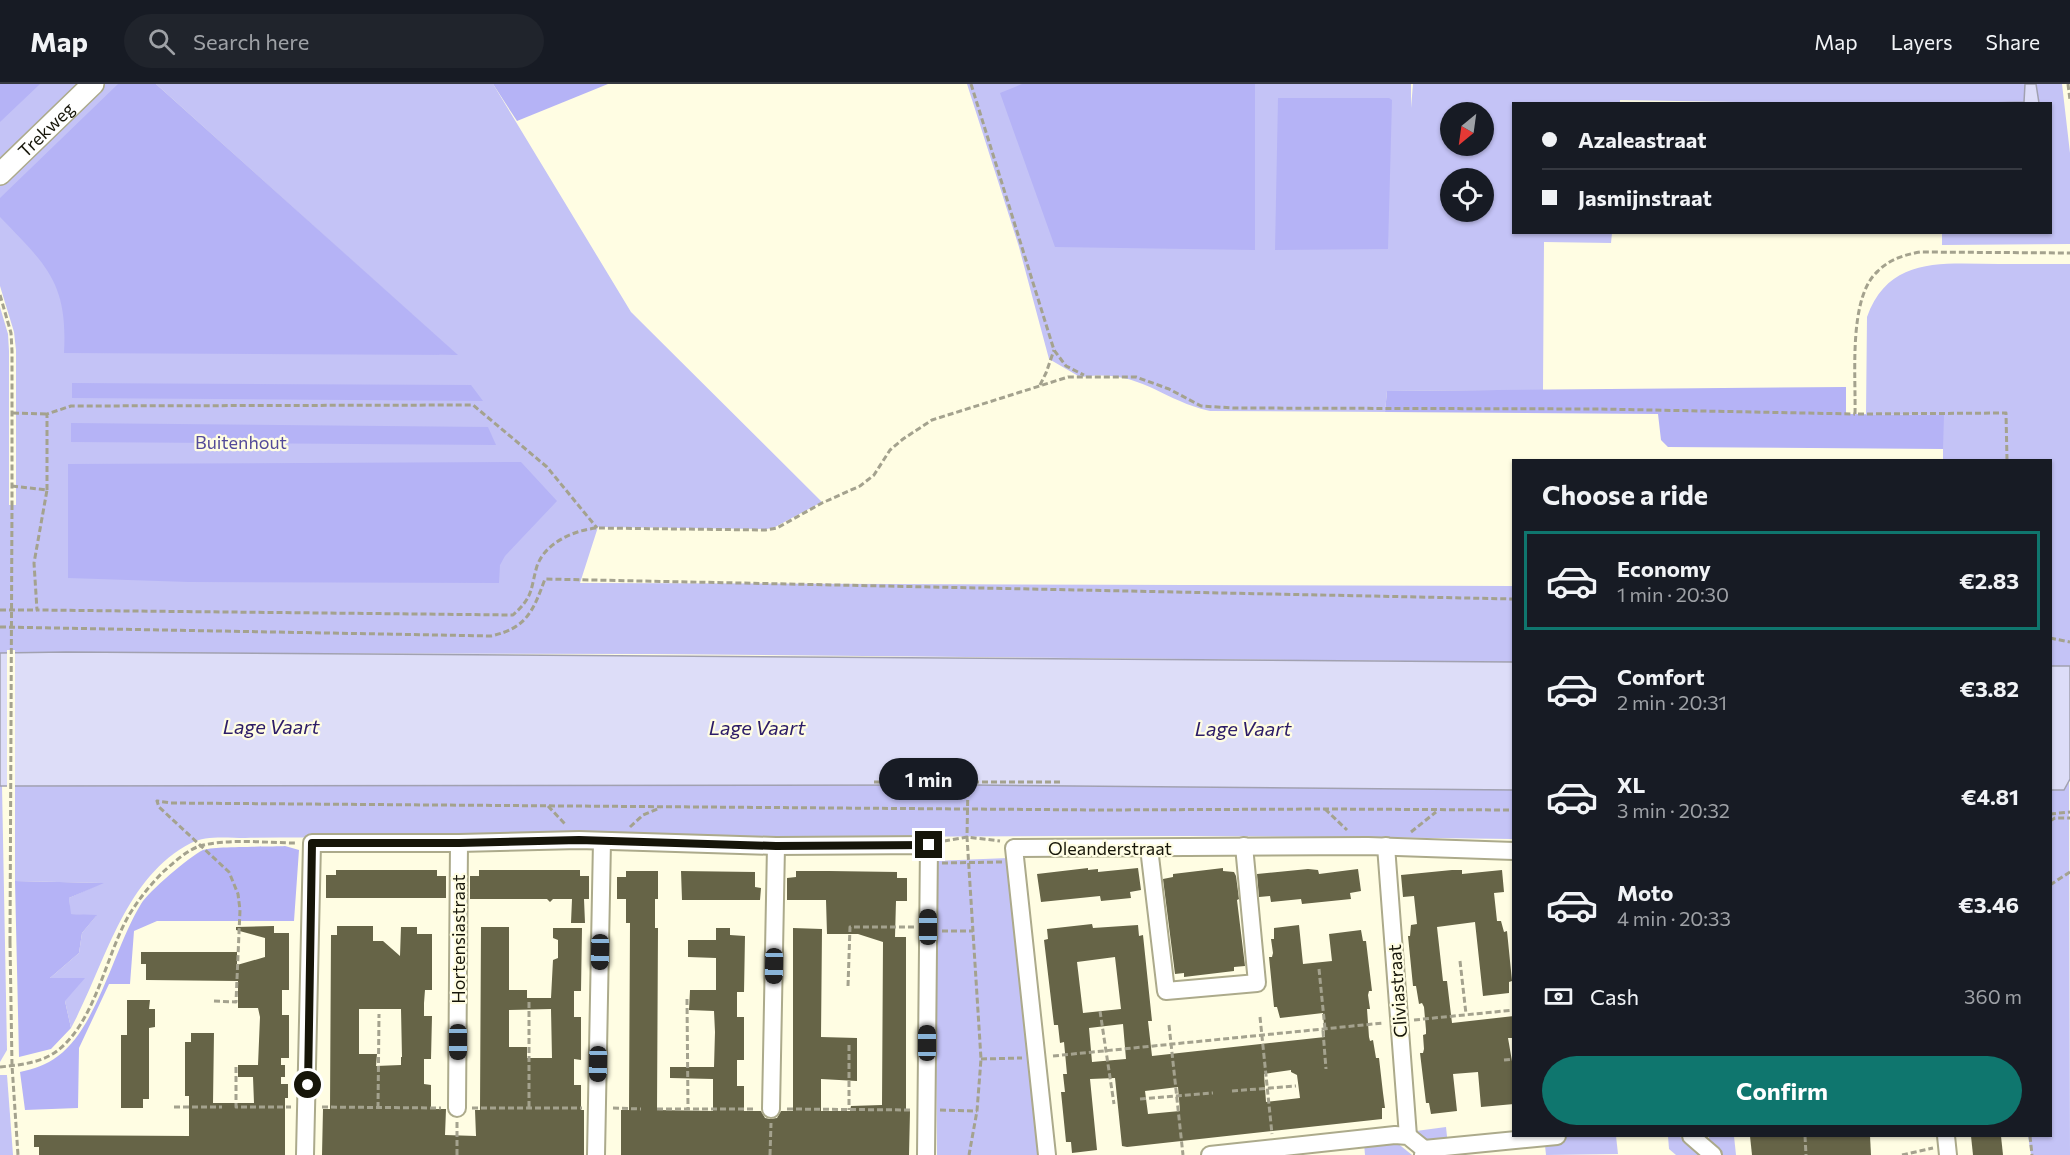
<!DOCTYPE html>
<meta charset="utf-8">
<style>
body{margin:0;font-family:Commissioner,sans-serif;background:#20242c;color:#f1f3f6;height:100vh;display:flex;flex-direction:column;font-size:22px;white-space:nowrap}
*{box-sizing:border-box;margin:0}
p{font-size:20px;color:#9ea1a6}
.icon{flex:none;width:33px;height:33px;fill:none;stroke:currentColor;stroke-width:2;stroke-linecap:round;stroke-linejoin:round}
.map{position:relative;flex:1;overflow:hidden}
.drawer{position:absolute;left:1512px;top:375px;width:540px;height:678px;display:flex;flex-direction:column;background:#171b24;border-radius:0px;box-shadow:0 2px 4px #0004}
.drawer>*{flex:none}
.guide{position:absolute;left:1512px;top:18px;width:540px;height:132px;border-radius:0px;box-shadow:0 2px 4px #0004;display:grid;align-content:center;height:132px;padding:0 30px;background:#171b24}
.needle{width:39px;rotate:209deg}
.buttons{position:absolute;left:1440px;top:18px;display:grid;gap:12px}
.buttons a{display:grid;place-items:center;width:54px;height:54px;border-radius:50%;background:#171b24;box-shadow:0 2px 4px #0004;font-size:30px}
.end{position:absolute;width:27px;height:27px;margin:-14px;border:8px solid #161509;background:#fff;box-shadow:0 0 0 3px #fff}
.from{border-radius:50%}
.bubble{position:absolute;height:42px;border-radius:21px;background:#171b24;box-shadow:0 2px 4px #0004;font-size:20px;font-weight:700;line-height:42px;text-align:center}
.car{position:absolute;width:18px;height:36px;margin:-18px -9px;border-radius:8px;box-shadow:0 0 4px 2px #0007;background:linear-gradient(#222 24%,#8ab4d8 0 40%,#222 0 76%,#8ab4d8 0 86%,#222 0)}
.guide b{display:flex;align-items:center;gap:21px;height:57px;font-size:22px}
.guide b+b{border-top:2px solid #363941}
.guide i{width:15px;height:15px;background:#f1f3f6}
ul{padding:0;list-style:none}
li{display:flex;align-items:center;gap:18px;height:99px;margin:0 12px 9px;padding:0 18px;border:3px solid transparent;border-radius:0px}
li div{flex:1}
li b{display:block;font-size:22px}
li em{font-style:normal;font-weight:700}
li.on{border-color:#0f766e}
li>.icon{width:54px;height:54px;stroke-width:1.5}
h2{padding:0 30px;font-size:27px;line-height:72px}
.pay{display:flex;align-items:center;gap:15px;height:66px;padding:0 30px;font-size:22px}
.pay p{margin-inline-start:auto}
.primary-button{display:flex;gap:12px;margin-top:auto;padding:12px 30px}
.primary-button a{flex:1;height:69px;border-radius:36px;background:#0f766e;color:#fff;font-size:24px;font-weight:700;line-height:69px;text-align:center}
header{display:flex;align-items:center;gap:36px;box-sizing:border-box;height:84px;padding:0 30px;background:#171b24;border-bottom:2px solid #363941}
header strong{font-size:28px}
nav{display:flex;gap:33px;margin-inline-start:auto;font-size:21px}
.search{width:420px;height:54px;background:#20242c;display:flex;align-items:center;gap:15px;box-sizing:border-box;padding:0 21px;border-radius:33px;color:#9ea1a6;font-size:22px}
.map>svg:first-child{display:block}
</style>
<header>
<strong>Map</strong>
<div class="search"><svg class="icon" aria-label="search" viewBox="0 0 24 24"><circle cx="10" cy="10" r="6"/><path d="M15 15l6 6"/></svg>Search here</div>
<nav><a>Map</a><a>Layers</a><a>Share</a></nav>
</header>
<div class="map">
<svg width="2070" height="1071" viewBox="0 0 2070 1071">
<rect width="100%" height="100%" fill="#fffde3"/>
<g fill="#c4c3f6" fill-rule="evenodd">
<path d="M0,0h144l235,213 61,58h17l-301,-271h337l138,228 191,190 -47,25 -8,2 -169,-2 -18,56 933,3v76l-861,-8 -652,-1v-346l8,27 1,17v154h7v-155l-2,-18 -14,-46z"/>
<path d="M967,0h444v24l2,-24h612v18l-166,2 -239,-4v4h-106v128l98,1 -1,10 -67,-1 -1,148 -156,1 -2,21 -175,-1c-52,-12 -70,-43 -130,-34l-31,-18 -30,-112zM1450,28h34v34h-34zM1450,94h34v34h-34z"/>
<path d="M2036,0h26l8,69v91l-128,1v-12l108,-1v-128l-11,-1z"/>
<path d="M2006,180h64v402h-19l-1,-206h-107v-45l-77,-1 1,-97c23,-65 84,-52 139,-53z"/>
<path d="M2069,695l1,376h-39l-3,-19h22l1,-346h13z"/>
<path d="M206,700l463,2 304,-1 540,5v49c-360,-6 -721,-1 -1081,-1 -63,0 -125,-1 -187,0 -16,0 -39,-3 -54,5 -68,35 -86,123 -120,185l-6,-27 -15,-23 29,-25 3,-20 14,-17 -26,-2 -1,-16 33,-15 -87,-2v-95z"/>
<path d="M0,702h2l5,264 -7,12z"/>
<path d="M1008,774l32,297h-103l-3,-294z"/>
<path d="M0,991h7l6,80h-13z"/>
<path d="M1446,1043l3,28h-19l-2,-11 -12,-13z"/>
<path d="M1544,1052h72l2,18 -72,1z"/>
<path d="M1668,1052h11l23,19h-26l-7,-6z"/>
<path d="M1709,1052h25l2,19h-17l-10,-15z"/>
<path d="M1396,1058l16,13h-47l-1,-12z"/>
</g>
<g fill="#b5b3f6">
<path d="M0,0h40l-40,38z"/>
<path d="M118,0h38l302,271 -394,-2c4,-71 -18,-88 -64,-136v-19z"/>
<path d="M493,0h115l-91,37z"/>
<path d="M1022,0h233v166l-200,-3 -55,-154z"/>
<path d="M1278,14h111l3,2 -4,149 -113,1z"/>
<path d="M72,299l399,2 12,16 -411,-3z"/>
<path d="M1846,303v27l98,1 -1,34 -275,-2 -7,-7 -3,-26 -273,-2 2,-21z"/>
<path d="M71,339l417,4 8,18 -425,-3z"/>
<path d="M521,378l36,39 -52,55 -5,9 -1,18 -310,-1 -121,-4v-114z"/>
<path d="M285,762l14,4 -5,71h-137l-23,10 -4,53h-21l-30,64 -1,60 -53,2 -5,-38c14,-3 26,-7 38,-16 39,-28 57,-110 83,-152 8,-13 48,-47 62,-54 8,-4 69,-3 82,-4z"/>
<path d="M15,797l89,2 -35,15 2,16 26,1 -15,18 -3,20 -29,25h35l-20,23 6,27 -20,21 -32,8z"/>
</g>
<g fill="#ddddf8" stroke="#a1a1b0" stroke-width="1.5">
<path d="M2025,0h11l3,19h-50l35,-1z"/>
<path d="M66,568l1447,10v128l-540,-5 -973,1v-133z"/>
<path d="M2050,582h20v113l-6,11h-13z"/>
</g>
<rect fill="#fffde3" x="7" y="566" width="8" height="139"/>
<g fill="#666447" fill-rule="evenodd">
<path d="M1088,784v2l10,-1v3l40,-4 3,22 -11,2 1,6 -30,3 -1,-5 -59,6 -4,-28z"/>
<path d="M1223,784v3l11,1 2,4 3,23 -2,1 8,66 -11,1v4l-50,6v-4l-9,1 -12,-95 10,-2v-3z"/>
<path d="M1308,785l10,1 1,4 39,-5 3,22 -11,2 1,6 -49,5 -1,-5 -30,3 -1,-6 -11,1 -2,-23z"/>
<path d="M336,786h101v6h9v22h-120v-23h10z"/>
<path d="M479,786h101v6h9v23h-5l1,24h-14l1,-24h-19l-3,3 -3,-3h-77v-23h9z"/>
<path d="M1452,786h10v4l40,-4 2,22 -10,1 3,28h4l3,11 3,-1 5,50 -3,1v11l-26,3 -8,-74 -38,5 6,54h4l5,42 62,-7v22h-6l6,35v31l-33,3 -3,-35 -25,2 4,37 -26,3 -2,-11h-3l-6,-50h3l1,-4 -1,-14 3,-1v-4l-2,-23 -2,-4 -3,1 -3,-18h-3l-5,-50h2l1,-11 6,-1 -3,-28 -11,1 -2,-22z"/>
<path d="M626,787h32v28h-3v29h3l-1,182 56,1v-32l-43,-1v-11h44l1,-35 -1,-21 -25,-1 1,-20h26v-32l-28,-1v-17h28v-12h14v7l15,1 -1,56h-7v25h7v43h-7v26h7v25h17l4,7 5,1 7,-1 4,-7h12v-183l29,1 -1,108 36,1v43l-36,-2v32h29l1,-5 31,-1 1,-163 -25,-8h-31l-1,-34h-39v-22l9,-1v-6h33l68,1v6h10v23h-11l-1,36h11v174h4l-1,44h-288v-45h8l1,-187h-4v-24h-9v-22h9z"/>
<path d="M681,787l74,1v15l6,1 -1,12h-78z"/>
<path d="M1092,840l1,4 45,-3 1,11 4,-1 9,86h-4l4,35 173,-19 -2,-24 -43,5 -3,-11h-3l-5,-50h3l1,-4 -2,-14h3v-11l25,-3 4,39 29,-3 -3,-27 32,-4 2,11h3l6,50h-3l-1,4 2,14h-3l2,28 1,4 3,-1 3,18h3l4,35 2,15h-3v11l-255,28 -5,-1 -7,-68 -25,1 7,71 -25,3 -1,-11h-5l-5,-50h4l-2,-18h4l-3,-32 -4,1 -2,-18h-4l-10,-85 4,-1 -1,-10zM1115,873l6,52 -38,4 -6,-51zM1123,940l3,35 -34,3 -3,-34zM1291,986v2l6,3 3,23 -34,4 -2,-28zM1178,1003l2,24 -32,3 -3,-23z"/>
<path d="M274,842v7h15v57h-7v25h7v43h-8v7h4v12h-4v7h7v14h-3v57h-246v-8h-5v-12l155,1v-40h-4v-54h6v-9h23l-1,70h41l-1,-26h-15v-12h20l2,-48 -2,-9h-20v-27l-92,-1v-16h-5v-12h96v13l28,-8v-19l-29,-8v-3z"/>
<path d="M337,842h36v15h10l17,15 1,-29h16v7h15v56h-7l-1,13v13h8l-1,43h-7v25l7,1v24h15l-1,26 31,1 -1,-26h5l1,-183h28v63h18v8h24l2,-38 5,-2v-18l-5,-2v-10h29l-1,63h-7v26h7v43l-7,-1v26h7v25h3v45h-262l1,-46h7l1,-174h6zM359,925h42l1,48h-1v8l-25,1 1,-12h-18zM551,925l1,49h-25v-11h-18v-37z"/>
<path d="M127,916h23l-1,9h6v18l-6,1v71h-6v9h-22v-73h6z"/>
<path d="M1750,1052h120l1,19h-119z"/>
<path d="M1971,1052h30l2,19h-30z"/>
</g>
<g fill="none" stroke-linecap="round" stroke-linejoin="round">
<g stroke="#acaa8b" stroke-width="20">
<g id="minor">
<path d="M1386,762l22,290"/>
<path d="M1149,764l17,143 91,-8 -13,-137"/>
<path d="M457,1024l2,-265"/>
<path d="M771,1025l5,-263"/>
<path d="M1691,1052l22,19"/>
<path d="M1946,1052l2,19"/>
<path d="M1424,1065l133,-13"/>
<path d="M305,1071l7,-312h147l120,-3 197,6 153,-1 -3,310"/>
<path d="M596,1071l6,-314"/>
<path d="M1047,1071l-33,-307 354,-2 146,5"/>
<path d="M1210,1071l185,-20 13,1 16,13 -1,6"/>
</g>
</g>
<g stroke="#acaa8b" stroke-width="24">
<g id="tertiary">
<path id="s1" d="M0,90l93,-90"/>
</g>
</g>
<g stroke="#a4a28e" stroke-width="3" stroke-dasharray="6 3" stroke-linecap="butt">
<path d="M971,0l83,266 12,16 18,9"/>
<path d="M2068,0l2,16"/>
<path d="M0,211l11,38 1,18v154"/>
<path d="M1040,301l6,-12 8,-23"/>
<path d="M13,329l34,1"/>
<path d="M2007,376l-1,-47 -151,1c1,-38 -7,-117 23,-143 12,-12 26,-16 42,-19l150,1"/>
<path d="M12,402l35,4 -13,73 3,47 476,5c21,-19 17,-25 24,-49 8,-23 37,-36 60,-38l168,2 12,-2 45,-25 38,-17 14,-11 16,-25 13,-11 29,-19 136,-43h68l33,12 32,17 33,2 366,1 255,5"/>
<path d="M47,406v-76l24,-8 402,-1 74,62 50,61"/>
<path d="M0,526h37"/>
<path d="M0,543l491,9c36,-8 42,-25 54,-57l969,20"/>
<path d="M2050,554l20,4"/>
<path d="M874,698h186"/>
<path d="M968,698l-1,55 14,222 -4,52 -8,44"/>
<path d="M548,722l17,18"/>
<path d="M1325,725l22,21"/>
<path d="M2050,730l20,-2"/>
<path d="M2050,737l5,-3h15"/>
<path d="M630,743l13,-12 17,-7"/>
<path d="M1411,748l25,-20"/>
<path d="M944,757l23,-4 33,4"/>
<path d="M942,779l60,-1"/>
<path d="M2050,801l20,-13"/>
<path d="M942,847h31"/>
<path d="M10,858l2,123 6,90"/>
<path d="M1460,877l6,53"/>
<path d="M1319,885l6,60 -2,2 3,38"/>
<path d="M848,902l2,-59h64"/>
<path d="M687,915l1,109"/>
<path d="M214,917l22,1 4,-92 -2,-16 -9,-22 -70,-65 -2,-6 14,2 929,7 225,-1 189,1"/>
<path d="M529,918v106"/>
<path d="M1100,927l14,93"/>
<path d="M1260,933l12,117"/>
<path d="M1414,936l100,-10"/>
<path d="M1169,941l14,130"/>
<path d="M849,961v65"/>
<path d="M1053,972l330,-33"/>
<path d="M981,975l41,-1"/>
<path d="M1504,976l10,-1"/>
<path d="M0,983c19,-2 41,-4 57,-16 39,-30 48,-94 72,-136 10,-16 21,-30 34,-43 10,-9 24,-22 37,-26 28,-8 68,-3 96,-3"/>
<path d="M236,983v40h55"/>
<path d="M1232,1007l64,-5"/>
<path d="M1140,1015l73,-6"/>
<path d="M174,1023h48"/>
<path d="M322,1023l119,1"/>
<path d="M378,1024l1,-94"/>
<path d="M472,1024h110"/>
<path d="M613,1024l28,1"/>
<path d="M657,1025h99"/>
<path d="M787,1025l125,1"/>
<path d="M940,1026l37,1"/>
<path d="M1805,1052l1,19"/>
<path d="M2030,1052l2,19"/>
<path d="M457,1071v-33"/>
<path d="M770,1071l1,-32"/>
<path d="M1902,1071l31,-7"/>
</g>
<use href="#minor" stroke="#fff" stroke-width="16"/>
<use href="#tertiary" stroke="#fff" stroke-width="21"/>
<path stroke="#a4a28e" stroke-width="3" stroke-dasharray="6 3" stroke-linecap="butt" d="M10,858l2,-437"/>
</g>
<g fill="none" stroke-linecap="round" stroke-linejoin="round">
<path stroke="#161509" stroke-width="8" d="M308,1001l4,-242h147l120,-3 197,6 153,-1"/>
</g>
<g text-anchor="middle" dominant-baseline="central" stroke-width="4.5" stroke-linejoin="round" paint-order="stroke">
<g font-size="18" fill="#161509" stroke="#fffde3">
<text stroke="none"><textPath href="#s1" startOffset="64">Trekweg</textPath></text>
<text x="1110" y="764">Oleanderstraat</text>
<text transform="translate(458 855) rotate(-90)">Hortensiastraat</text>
<text transform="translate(1397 907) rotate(-94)">Cliviastraat</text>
</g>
<g font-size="18" fill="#534a99" stroke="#fffde3">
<text x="241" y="358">Buitenhout</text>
</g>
<g font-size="20" font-style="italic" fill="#2c1c67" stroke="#fffde3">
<text x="271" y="642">Lage Vaart</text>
<text x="757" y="643">Lage Vaart</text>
<text x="1243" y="644">Lage Vaart</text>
</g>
</g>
</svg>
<div class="buttons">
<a><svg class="needle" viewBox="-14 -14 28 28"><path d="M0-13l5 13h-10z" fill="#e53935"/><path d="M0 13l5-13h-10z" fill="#9ea1a6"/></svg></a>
<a><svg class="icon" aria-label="locate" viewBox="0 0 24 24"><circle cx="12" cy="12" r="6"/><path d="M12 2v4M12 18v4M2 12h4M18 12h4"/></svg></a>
</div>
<i class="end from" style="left:308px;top:1001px"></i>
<i class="end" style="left:929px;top:761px"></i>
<div class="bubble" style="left:879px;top:674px;width:99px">1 min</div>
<i class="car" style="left:928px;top:843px;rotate:0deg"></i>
<i class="car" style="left:600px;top:868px;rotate:181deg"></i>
<i class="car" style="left:774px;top:882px;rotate:181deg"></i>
<i class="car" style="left:458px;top:958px;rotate:180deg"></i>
<i class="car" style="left:927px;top:959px;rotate:0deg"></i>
<i class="car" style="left:598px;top:980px;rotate:181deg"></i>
<div class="guide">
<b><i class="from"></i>Azaleastraat</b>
<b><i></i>Jasmijnstraat</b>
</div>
<section class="drawer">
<h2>Choose a ride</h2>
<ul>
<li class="on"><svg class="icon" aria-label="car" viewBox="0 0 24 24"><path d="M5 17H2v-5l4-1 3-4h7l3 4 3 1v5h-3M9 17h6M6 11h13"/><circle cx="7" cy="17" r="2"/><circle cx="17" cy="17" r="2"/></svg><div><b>Economy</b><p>1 min · 20:30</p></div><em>€2.83</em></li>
<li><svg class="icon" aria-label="car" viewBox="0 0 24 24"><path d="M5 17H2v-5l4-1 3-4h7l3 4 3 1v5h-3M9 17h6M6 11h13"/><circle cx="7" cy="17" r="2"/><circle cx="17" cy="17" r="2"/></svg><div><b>Comfort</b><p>2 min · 20:31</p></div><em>€3.82</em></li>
<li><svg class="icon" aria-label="car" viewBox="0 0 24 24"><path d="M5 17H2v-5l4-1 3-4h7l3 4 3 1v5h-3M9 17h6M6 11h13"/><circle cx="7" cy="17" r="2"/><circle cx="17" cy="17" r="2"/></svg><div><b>XL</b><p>3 min · 20:32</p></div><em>€4.81</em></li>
<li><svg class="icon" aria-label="car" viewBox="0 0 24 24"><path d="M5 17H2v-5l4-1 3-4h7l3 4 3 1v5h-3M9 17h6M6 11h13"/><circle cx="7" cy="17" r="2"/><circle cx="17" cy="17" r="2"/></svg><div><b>Moto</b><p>4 min · 20:33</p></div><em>€3.46</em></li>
</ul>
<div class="pay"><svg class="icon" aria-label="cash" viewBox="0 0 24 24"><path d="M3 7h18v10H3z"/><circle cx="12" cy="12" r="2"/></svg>Cash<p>360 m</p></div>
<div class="primary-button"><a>Confirm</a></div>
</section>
</div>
